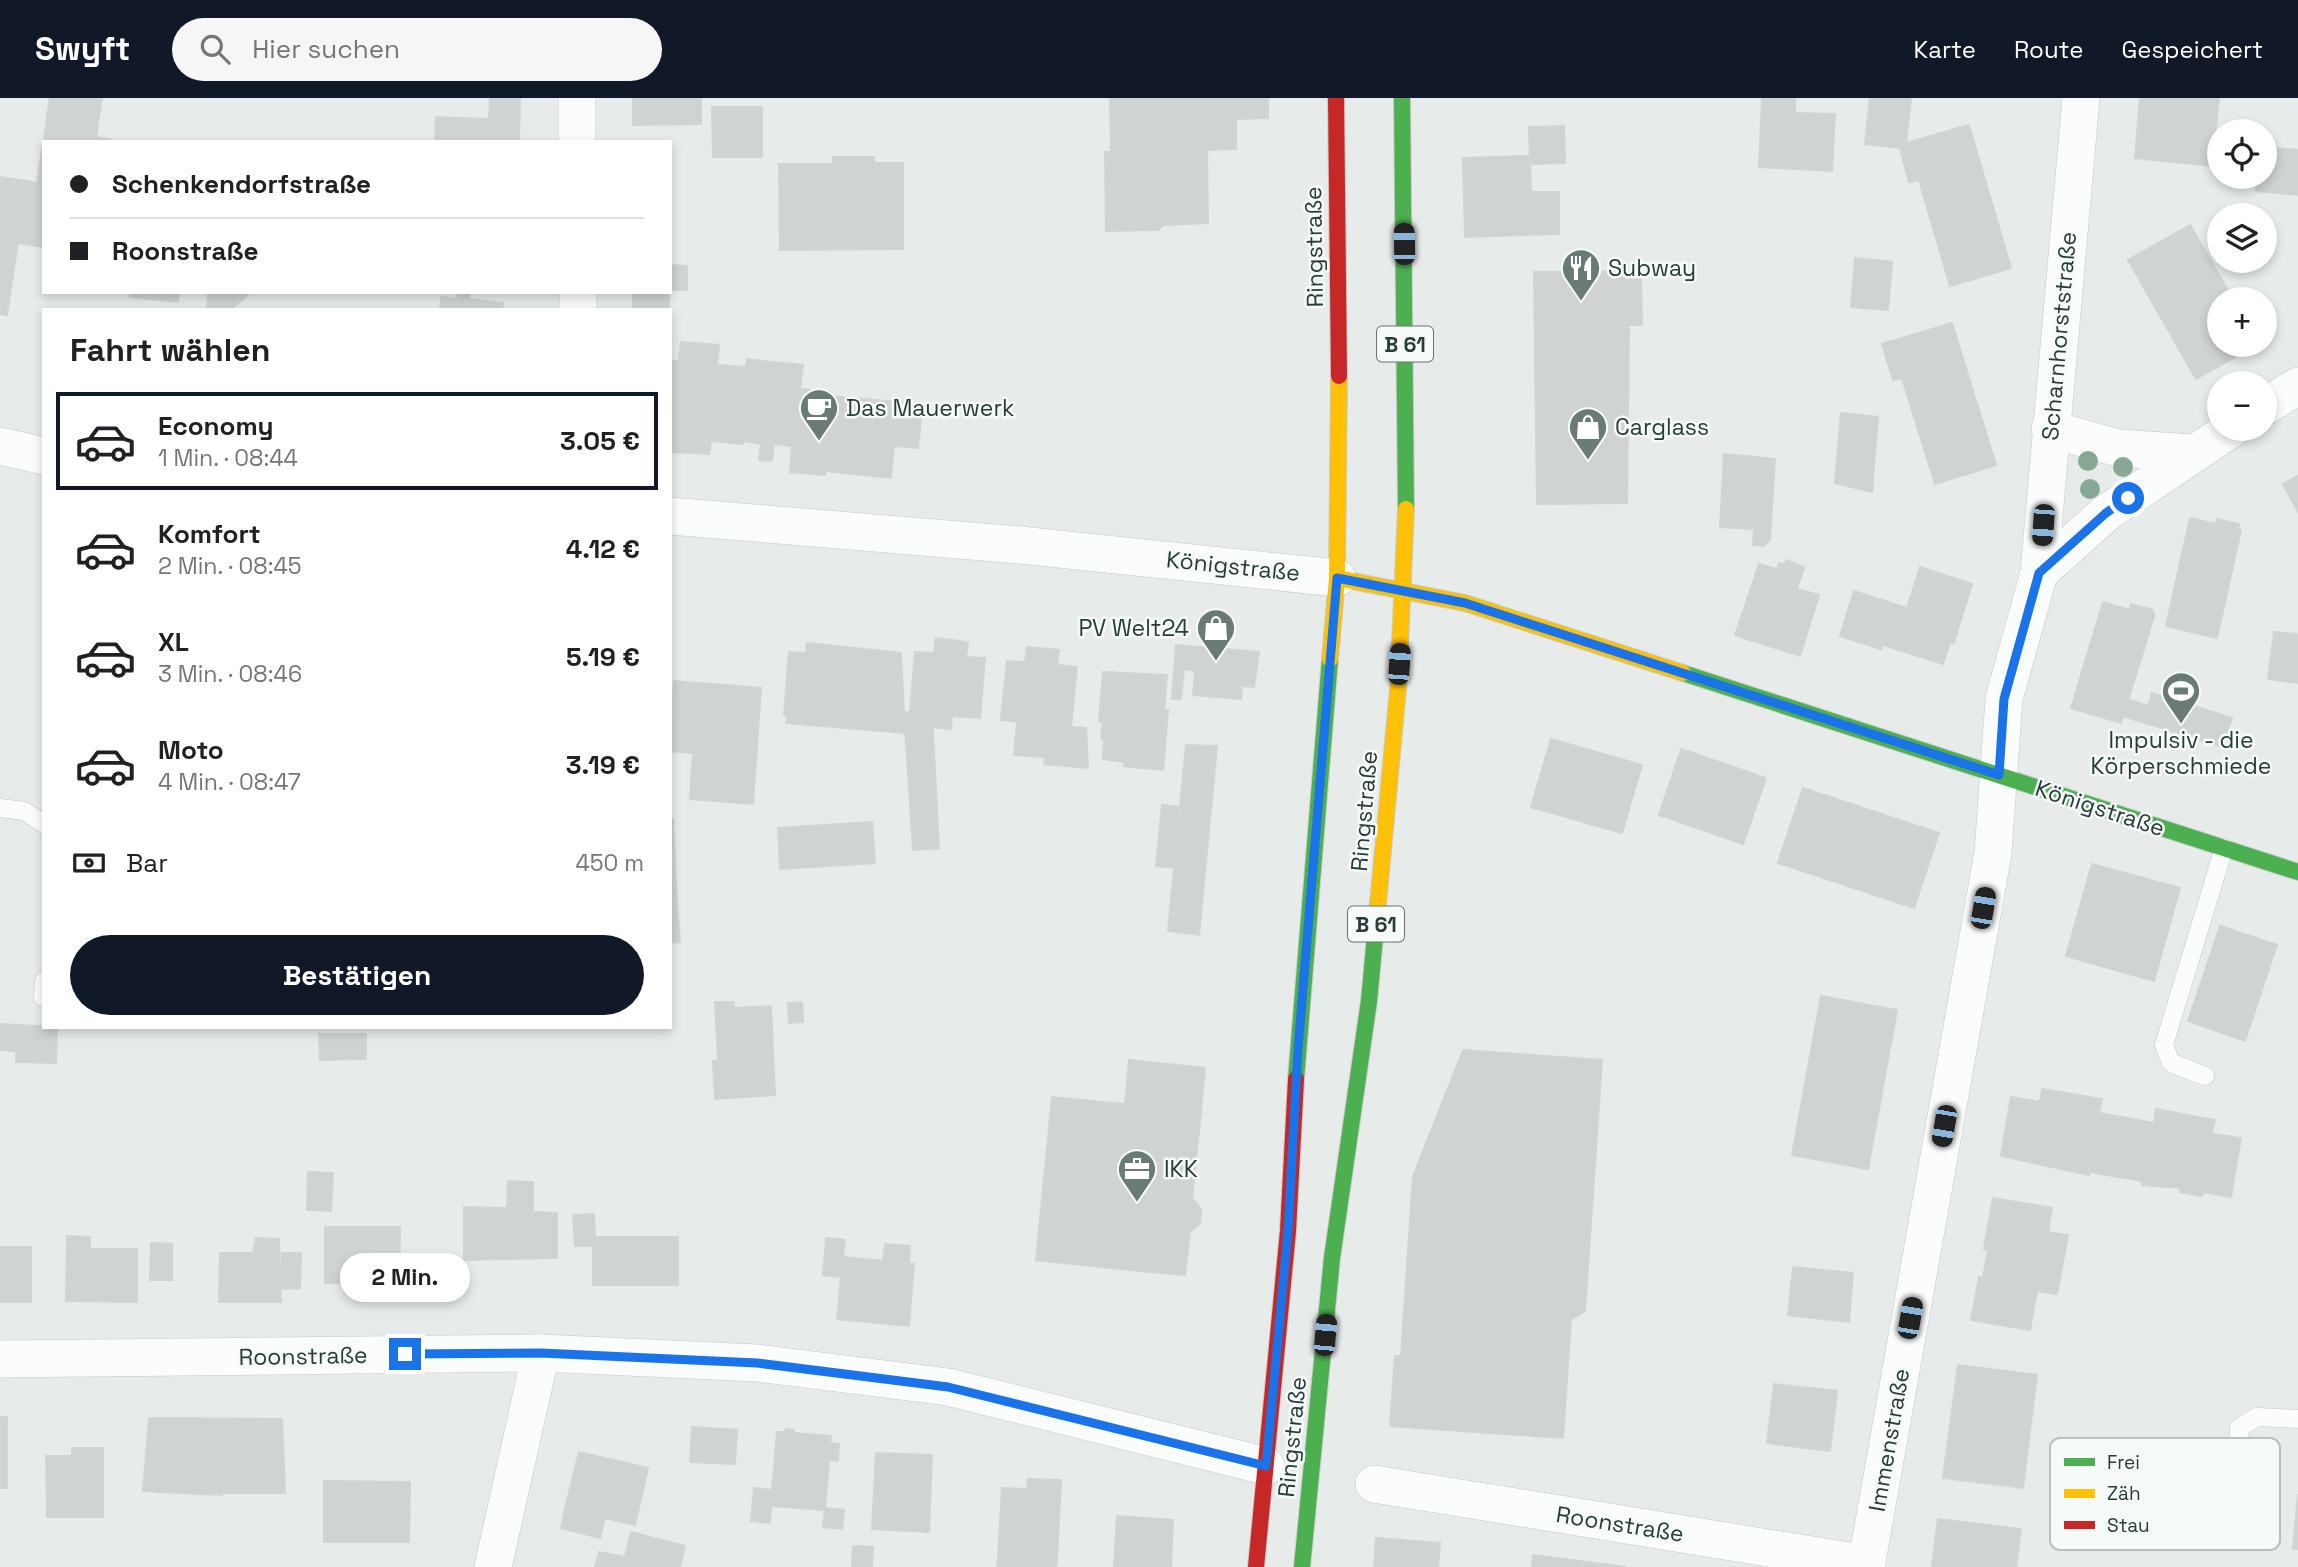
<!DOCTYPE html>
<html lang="de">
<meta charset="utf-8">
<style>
body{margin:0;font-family:"Space Grotesk",sans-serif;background:#f6f6f6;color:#202124;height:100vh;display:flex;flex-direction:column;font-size:26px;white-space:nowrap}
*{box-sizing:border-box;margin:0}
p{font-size:23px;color:#757577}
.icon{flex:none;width:38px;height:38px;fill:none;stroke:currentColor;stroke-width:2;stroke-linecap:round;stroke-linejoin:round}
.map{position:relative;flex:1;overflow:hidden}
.panel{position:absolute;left:42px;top:210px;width:630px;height:721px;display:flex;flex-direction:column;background:#fff;border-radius:0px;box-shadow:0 4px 10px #0003}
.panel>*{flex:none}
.banner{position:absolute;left:42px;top:42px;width:630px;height:154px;border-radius:0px;box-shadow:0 4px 10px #0003;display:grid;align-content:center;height:154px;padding:0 28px;background:#fff}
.controls{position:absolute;left:2207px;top:21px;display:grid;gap:14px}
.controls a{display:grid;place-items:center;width:70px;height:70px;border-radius:50%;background:#fff;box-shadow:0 4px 10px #0003;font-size:35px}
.end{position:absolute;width:32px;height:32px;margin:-16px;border:9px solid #1a73e8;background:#fff;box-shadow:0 0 0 4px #fff}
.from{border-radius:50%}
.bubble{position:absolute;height:49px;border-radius:24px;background:#fff;box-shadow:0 4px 10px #0003;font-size:23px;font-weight:600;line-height:49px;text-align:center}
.car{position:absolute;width:21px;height:42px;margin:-21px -10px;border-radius:9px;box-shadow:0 0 5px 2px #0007;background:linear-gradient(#222 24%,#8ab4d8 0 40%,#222 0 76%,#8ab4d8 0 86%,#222 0)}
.banner b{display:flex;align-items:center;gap:24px;height:66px;font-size:26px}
.banner b+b{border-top:2px solid #e0e0e0}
.banner i{width:18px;height:18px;background:#202124}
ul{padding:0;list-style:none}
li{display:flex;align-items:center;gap:21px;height:98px;margin:0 14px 10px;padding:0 14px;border:4px solid transparent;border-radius:0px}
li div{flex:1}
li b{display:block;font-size:26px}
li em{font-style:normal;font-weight:600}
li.active{border-color:#111827}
li>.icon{width:63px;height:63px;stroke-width:1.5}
h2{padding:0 28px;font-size:32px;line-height:84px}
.pay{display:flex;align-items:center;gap:18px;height:77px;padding:0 28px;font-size:26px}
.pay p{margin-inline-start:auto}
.primary-button{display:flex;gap:14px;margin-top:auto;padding:14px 28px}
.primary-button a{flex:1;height:80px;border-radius:42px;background:#111827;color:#fff;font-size:28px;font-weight:600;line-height:80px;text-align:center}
header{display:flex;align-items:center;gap:42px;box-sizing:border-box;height:98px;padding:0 35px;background:#111827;color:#fff}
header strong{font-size:33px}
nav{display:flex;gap:38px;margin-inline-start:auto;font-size:24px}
.search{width:490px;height:63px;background:#f6f6f6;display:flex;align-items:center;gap:18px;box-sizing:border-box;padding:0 24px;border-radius:38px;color:#757577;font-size:26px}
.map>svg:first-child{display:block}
</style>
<header>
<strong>Swyft</strong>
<div class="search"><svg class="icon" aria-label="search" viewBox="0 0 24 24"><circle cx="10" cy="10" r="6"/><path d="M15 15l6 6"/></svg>Hier suchen</div>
<nav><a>Karte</a><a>Route</a><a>Gespeichert</a></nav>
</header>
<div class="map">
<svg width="2298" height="1469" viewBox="0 0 2298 1469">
<rect width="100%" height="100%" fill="#e7ecea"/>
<g fill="#cfd3d2" stroke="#d0d5d3" stroke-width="2">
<path d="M50,0h52l-6,39 14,2 -1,3h-65v105l-27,-4 10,-62 10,2z"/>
<path d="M490,0h30l-1,44h-84l1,-25 53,2z"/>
<path d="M633,0h68v26l-68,1z"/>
<path d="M1110,0h158v20l-32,1v30l-29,1 1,73 -45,2 -5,5 -52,1 -1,-79h6z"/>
<path d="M1762,0h33v15l40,1 -3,57 -73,-4z"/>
<path d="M1870,0h41l-5,45 -7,2v3l-34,-4z"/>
<path d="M2140,0h79l-7,68 -77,-8z"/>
<path d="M712,9h50v50h-49z"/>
<path d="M1969,27l42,143 -61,18 -31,-106 -10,2 -10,-37z"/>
<path d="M1564,28l1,37 -35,1 -1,-37z"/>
<path d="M2264,49l34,3v45l-42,-4 1,-14h7z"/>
<path d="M1530,58l1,36h28v42l-94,3 -2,-79z"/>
<path d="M833,59h41v6h29v86l-123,1 -1,-86h54z"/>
<path d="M0,79l27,4 -20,134 -7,-1z"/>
<path d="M2190,127l43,74h-14v46h38l-61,34 -68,-119z"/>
<path d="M1855,160l37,4 -4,48 -37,-3z"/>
<path d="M670,167l17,1v24h-17z"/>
<path d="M1641,173l1,54h-13l-2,178 -90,1 -3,-232z"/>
<path d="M130,194h49l-1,10 -48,-5z"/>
<path d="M208,194h43l-21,18h-23z"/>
<path d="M458,194h12l-1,7 34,4 -1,7h-62l1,-13 16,2z"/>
<rect x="633" y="194" width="36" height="18"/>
<path d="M1952,225l44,142 -61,19 -33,-106 -9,2 -11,-36z"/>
<path d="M681,244l38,3 -2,20 29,2 1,-8 5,1 -9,84 -32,-3 -2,13 -38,-2 -1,-91h9z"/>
<path d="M752,262l51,5 -3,24 30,3v4l77,7 -1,15 15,1 -3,29 -24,-2 -3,32 -66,-7v4l-35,-3 2,-26 -18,-2 -2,17 -13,-1 2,-16 -18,-3z"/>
<path d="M1841,315l37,4 -6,75 -37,-9z"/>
<path d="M1724,356l51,5 -5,80 -6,7 -11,-1 1,-16 -34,-2z"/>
<path d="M2298,378v36l-15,-28z"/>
<path d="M2190,420l26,6 1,-5 22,5 -1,5 3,1 -24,108 -51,-12z"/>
<path d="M1786,462l18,7 -7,22 22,6 -19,61 -65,-21 24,-71 18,5 2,-6 6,2z"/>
<path d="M1920,469l52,17 -18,59 -4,-1 -7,22 -60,-19 -2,4 -41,-13 14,-45 53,17z"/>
<path d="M2103,504l26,8 2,-6 22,6 1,7 -33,106 -50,-15z"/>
<path d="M2274,534l22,2 -5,35 7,1v13l-30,-4z"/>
<path d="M2296,536l2,1v35l-7,-1z"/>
<path d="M936,540l32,4 -2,15 19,1 -5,60 -28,-2 -1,13 -21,-2 2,-13 -22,-2 5,-60 19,1z"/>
<path d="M807,545l94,10 4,80 -119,-10 1,-7 -3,-1 5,-63 17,1z"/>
<path d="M1176,547l83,7 -5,35 -12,-1 -1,13 -48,-4 2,-24 -11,-2 -3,30h-9z"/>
<path d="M1027,549l32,3 -2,15 20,2 -6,60 -22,-2 -1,12 -20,-1 1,-13 -28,-3 6,-59 18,1z"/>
<path d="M1103,574l64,3 -3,35h4l-5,60 -39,-4v-4l-21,-3 1,-18 -3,-4 2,-15 -4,-1z"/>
<path d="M674,583l87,7 -8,116 -63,-5 3,-46 -23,-2z"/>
<path d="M2152,595l80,25 -10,29 -99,-31 5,-17 20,7z"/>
<path d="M904,614l28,2 7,134 -26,2z"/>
<path d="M1017,624l12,1 -1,13 20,1 -3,20 -31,-2z"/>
<path d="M1049,627l37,3 2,40 -44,-4z"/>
<path d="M1551,641l91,26 -20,68 -91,-26z"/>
<path d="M1186,647l31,1 -18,189 -31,-4z"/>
<path d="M1681,651l85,29 -23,66 -84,-29z"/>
<path d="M1803,690l136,45 -25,75 -136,-45z"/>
<path d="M1162,707l18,2 -6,61 -18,-2z"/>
<path d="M670,721h3l4,86 -7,1z"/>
<path d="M872,724l3,41 -95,6 -2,-41z"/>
<path d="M2092,766l88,24 -26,93 -88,-25z"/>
<path d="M677,807l3,37 -10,1v-37z"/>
<path d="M2220,828l57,19 -32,96 -57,-20z"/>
<path d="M1821,898l76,14 -29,159 -76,-14z"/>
<path d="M715,904h19v6l37,-2 4,89 -60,4 -2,-38h5z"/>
<path d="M802,904l1,20 -14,1 -1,-20z"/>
<path d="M0,926l17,1 -1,26 -16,-1z"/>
<path d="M17,927l40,2 -1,36 -40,-1z"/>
<path d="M319,936h47v25l-46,1z"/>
<path d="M1463,952l139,10 -17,251 -14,9 -8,118 -173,-12 5,-70h6l12,-180z"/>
<path d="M1129,962l76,8 -4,44 -76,-8z"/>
<path d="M2042,991l60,10 -3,14 55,10 2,-14 59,11 -3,14 29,4 -10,59 -28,-5 -1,4 -22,-4 1,-4 -39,-3v-4l-53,-9v3l-88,-19 10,-59 29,5z"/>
<path d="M1052,999l149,15 -9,86 9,11 -1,15 -10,8 -25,-2v5l-17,13h-5l-3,23 -104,-11z"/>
<path d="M308,1074l25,1 -2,38 -24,-1z"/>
<path d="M508,1083l25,1v30l24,1v45l-93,2v-53l43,1z"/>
<path d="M1993,1100l59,10 -4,24 20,3 -11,59 -20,-3 -7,39 -59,-10 8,-43 4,1 5,-28 -4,-1z"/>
<path d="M594,1116l1,23h20v9h-40l-2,-31z"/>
<path d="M325,1129h75l-1,57 -74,-1z"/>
<path d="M1165,1132l25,2 -5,43 -45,-4 3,-23h5l17,-13z"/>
<path d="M67,1138l23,1v12h47v53l-71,-1z"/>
<path d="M615,1139h63v48h-85v-39h22z"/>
<path d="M256,1140l23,1 2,63h-62l1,-49h33z"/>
<path d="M826,1140l19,2 -2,17 40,4 2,-17 25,2 -1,17 5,1 -5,62 -72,-7 4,-42 -18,-2z"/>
<path d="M151,1145l21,1v36h-22z"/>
<rect x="0" y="1149" width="31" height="55"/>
<path d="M282,1155h19l-1,35 -19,1z"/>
<path d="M1793,1169l60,6 -4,49 -61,-7z"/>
<path d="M1958,1267l79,10 -14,113 -80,-10z"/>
<path d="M1774,1286l63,7 -7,60 -63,-8z"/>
<rect x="0" y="1319" width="7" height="71"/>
<path d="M149,1320l133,1 3,74h-63v2l-79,-4z"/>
<path d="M692,1329l45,3 -2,34 -45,-2z"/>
<path d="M786,1331l8,1v3l37,3 -1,7 9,1 -1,17 -9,-1 -4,48 19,2 -2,19 -19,-2 2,-17 -54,-4 -1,17 -19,-2 3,-33 18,2 5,-58h9z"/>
<path d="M72,1350h31v69h-56l-1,-61h26z"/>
<path d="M579,1354l69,16 -13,57 -70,-16z"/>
<path d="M876,1355l56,2 -3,77 -57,-3z"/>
<path d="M1028,1381l33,1 -4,81 -59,-4 4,-69 25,1z"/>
<path d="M324,1383l86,1 -1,60h-85z"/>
<path d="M2298,1396v55h-5z"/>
<path d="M565,1411l40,9 -5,20 -39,-10z"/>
<path d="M1117,1418l56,4 -2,47h-57z"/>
<path d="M1938,1421l83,10 -5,38h-84z"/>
<path d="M631,1434l54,14 -5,21h-15l-40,-10z"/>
<path d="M1376,1440l64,5 -2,24h-64z"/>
<path d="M853,1448l20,1 -1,20h-20z"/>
<path d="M599,1454l26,5 40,10h-70z"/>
<path d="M1533,1457l93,12h-94z"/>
<path d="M998,1459l59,4 -1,6h-59z"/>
</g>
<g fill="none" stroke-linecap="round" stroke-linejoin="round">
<g stroke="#c4c9c7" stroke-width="19">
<g id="lane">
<path d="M0,710l24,3 20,13"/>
<path d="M43,899l1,-16"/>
<path d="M2205,978l-34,-13 -7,-18 60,-197"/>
<path d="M2238,1370l1,-40 18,-11 41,2"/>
</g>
</g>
<g stroke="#c4c9c7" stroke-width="38">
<g id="street">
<path d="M577,0v44"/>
<path d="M578,194v18"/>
<path d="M2264,309l34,-21"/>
<path d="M2050,331l68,19 75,5"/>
<path d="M0,348l44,10"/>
<path d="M670,418l350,29 317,33"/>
<path d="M2039,475l42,-475"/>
<path d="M0,1261l541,-6 216,10 191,24 318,79"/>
<path d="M1374,1386l493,80"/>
<path d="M493,1469l48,-214"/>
<path d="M1866,1469l127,-714 11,-154 35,-126 67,-60 125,-84"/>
</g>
</g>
<g stroke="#c5cac8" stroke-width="18">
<g id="fast">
<path d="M1402,0l4,411"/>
<path d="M1683,575l615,199"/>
<path d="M1296,981l34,-420"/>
<path d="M1302,1469l30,-309 37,-257 9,-97"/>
</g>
</g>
<g stroke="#c5cac8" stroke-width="18">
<g id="slow">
<path d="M1337,480l128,25 218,70"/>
<path d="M1330,561l7,-81 2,-202"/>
<path d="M1378,806l20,-215 8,-180"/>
</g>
</g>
<g stroke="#c5cac8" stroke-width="18">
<g id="jam">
<path d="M1336,0l3,278"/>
<path d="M1256,1469l32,-336 8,-152"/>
</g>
</g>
<use href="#lane" stroke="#fbfcfc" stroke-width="18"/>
<use href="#street" stroke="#fbfcfc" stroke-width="37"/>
<use href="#fast" stroke="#4caf50" stroke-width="16"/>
<use href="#slow" stroke="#ffc107" stroke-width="16"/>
<use href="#jam" stroke="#c62828" stroke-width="16"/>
</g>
<g fill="#86a895">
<circle cx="2088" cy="363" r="10"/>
<circle cx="2123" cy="369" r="10"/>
<circle cx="2090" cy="391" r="10"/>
</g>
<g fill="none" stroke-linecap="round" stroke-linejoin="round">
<path stroke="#1a73e8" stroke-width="9" d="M405,1256l136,-1 216,10 191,24 318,79 22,-235 10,-182 39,-471 128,25 534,172 5,-76 35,-126 67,-60 22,-15"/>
</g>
<defs>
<g id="restaurant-pin" transform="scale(2.0125)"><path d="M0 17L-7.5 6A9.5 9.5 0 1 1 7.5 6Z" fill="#6a7a77" stroke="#f6faf8"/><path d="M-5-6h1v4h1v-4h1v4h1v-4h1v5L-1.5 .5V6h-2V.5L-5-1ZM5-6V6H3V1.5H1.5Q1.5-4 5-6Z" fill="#fff"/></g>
<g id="cafe-pin" transform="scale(2.0125)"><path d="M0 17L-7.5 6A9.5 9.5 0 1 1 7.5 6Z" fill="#6a7a77" stroke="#f6faf8"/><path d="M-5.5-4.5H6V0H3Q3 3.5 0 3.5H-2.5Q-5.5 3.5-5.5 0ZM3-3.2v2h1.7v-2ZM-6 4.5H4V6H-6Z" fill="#fff"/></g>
<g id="shop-pin" transform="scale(2.0125)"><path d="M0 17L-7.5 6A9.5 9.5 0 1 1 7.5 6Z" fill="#6a7a77" stroke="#f6faf8"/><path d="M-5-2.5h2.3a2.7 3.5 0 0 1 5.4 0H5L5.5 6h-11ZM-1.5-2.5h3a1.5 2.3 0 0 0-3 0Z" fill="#fff"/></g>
<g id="stadium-pin" transform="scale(2.0125)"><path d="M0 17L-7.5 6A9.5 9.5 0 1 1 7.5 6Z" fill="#6a7a77" stroke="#f6faf8"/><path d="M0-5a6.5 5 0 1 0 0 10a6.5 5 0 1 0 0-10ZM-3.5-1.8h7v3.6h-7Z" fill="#fff"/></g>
<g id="office-pin" transform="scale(2.0125)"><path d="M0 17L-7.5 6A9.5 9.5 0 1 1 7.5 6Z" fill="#6a7a77" stroke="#f6faf8"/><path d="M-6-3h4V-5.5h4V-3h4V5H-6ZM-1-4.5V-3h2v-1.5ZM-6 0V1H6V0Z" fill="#fff"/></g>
</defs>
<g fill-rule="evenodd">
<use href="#restaurant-pin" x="1581" y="170"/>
<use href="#cafe-pin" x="819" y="310"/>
<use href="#shop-pin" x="1588" y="329"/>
<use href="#shop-pin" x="1216" y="530"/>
<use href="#stadium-pin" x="2181" y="593"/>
<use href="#office-pin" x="1137" y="1071"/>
</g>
<g text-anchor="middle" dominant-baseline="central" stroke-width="5" stroke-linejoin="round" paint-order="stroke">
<g fill="#f6faf8" stroke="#657672" stroke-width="2">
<rect x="1377" y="228.5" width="56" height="35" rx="5"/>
<rect x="1348" y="808.5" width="56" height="35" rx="5"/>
</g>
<g font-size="21" font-weight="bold" fill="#273d39">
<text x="1405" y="246">B 61</text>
<text x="1376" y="826">B 61</text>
</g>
<g font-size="23" fill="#273d39" stroke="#f6faf8">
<text transform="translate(1314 149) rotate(-91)">Ringstraße</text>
<text transform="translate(2059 238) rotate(-85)">Scharnhorststraße</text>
<text transform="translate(1233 468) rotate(6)">Königstraße</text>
<text transform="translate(2100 710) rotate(18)">Königstraße</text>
<text transform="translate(1364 713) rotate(-85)">Ringstraße</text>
<text transform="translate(303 1258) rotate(-1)">Roonstraße</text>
<text transform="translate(1292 1339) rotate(-84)">Ringstraße</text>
<text transform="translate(1889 1342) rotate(-80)">Immenstraße</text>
<text transform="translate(1620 1426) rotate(9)">Roonstraße</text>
</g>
<g font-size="23" fill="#273d39" stroke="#f6faf8" text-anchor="start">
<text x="1608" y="170">Subway</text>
<text x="846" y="310">Das Mauerwerk</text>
<text x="1615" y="329">Carglass</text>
<text x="1189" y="530" text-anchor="end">PV Welt24</text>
<text x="2181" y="642" text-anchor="middle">Impulsiv - die<tspan x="2181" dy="26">Körperschmiede</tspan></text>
<text x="1164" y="1071">IKK</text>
</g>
</g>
<rect x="2050" y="1340" width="230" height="112" rx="10" fill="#f6faf8" stroke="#b8c1bf" stroke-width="2"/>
<rect x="2064" y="1360" width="31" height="8" fill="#4caf50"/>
<rect x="2064" y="1391" width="31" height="9" fill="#ffc107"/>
<rect x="2064" y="1423" width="31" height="8" fill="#c62828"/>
<g font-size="19" fill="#273d39">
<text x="2107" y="1371">Frei</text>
<text x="2107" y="1402">Zäh</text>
<text x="2107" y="1434">Stau</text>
</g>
</svg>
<div class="controls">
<a><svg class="icon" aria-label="locate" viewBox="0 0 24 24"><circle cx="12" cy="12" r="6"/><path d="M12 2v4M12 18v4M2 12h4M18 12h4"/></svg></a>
<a><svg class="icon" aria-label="layers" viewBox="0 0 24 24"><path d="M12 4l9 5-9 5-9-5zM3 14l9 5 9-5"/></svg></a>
<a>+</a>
<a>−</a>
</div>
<i class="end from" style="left:2128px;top:400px"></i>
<i class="end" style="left:405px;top:1256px"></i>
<div class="bubble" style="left:340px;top:1155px;width:130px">2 Min.</div>
<i class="car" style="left:1404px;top:146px;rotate:359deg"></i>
<i class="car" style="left:2043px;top:427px;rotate:184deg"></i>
<i class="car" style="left:1399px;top:566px;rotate:4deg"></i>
<i class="car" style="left:1983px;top:810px;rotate:10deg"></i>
<i class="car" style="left:1944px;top:1028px;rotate:190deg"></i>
<i class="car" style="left:1910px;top:1220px;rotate:10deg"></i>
<i class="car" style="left:1325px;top:1237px;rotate:5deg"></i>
<div class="banner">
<b><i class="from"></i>Schenkendorfstraße</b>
<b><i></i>Roonstraße</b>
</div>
<section class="panel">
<h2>Fahrt wählen</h2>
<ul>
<li class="active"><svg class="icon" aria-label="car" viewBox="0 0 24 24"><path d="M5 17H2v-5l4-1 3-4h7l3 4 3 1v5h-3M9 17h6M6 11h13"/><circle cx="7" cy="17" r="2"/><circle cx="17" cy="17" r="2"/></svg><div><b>Economy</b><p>1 Min. · 08:44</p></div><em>3.05 €</em></li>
<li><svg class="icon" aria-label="car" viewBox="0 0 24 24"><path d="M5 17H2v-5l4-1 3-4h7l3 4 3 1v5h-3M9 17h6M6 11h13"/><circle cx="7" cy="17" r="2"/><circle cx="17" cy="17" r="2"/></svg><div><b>Komfort</b><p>2 Min. · 08:45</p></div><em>4.12 €</em></li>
<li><svg class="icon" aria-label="car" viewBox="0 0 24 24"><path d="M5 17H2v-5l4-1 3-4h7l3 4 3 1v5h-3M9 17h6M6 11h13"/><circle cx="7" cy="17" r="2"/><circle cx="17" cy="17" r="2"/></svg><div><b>XL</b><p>3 Min. · 08:46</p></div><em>5.19 €</em></li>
<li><svg class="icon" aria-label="car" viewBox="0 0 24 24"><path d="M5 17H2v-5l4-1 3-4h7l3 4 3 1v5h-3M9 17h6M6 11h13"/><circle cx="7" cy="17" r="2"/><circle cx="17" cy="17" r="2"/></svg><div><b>Moto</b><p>4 Min. · 08:47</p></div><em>3.19 €</em></li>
</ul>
<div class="pay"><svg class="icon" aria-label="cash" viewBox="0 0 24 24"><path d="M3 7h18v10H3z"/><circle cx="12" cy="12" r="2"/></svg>Bar<p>450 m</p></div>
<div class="primary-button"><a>Bestätigen</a></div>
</section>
</div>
